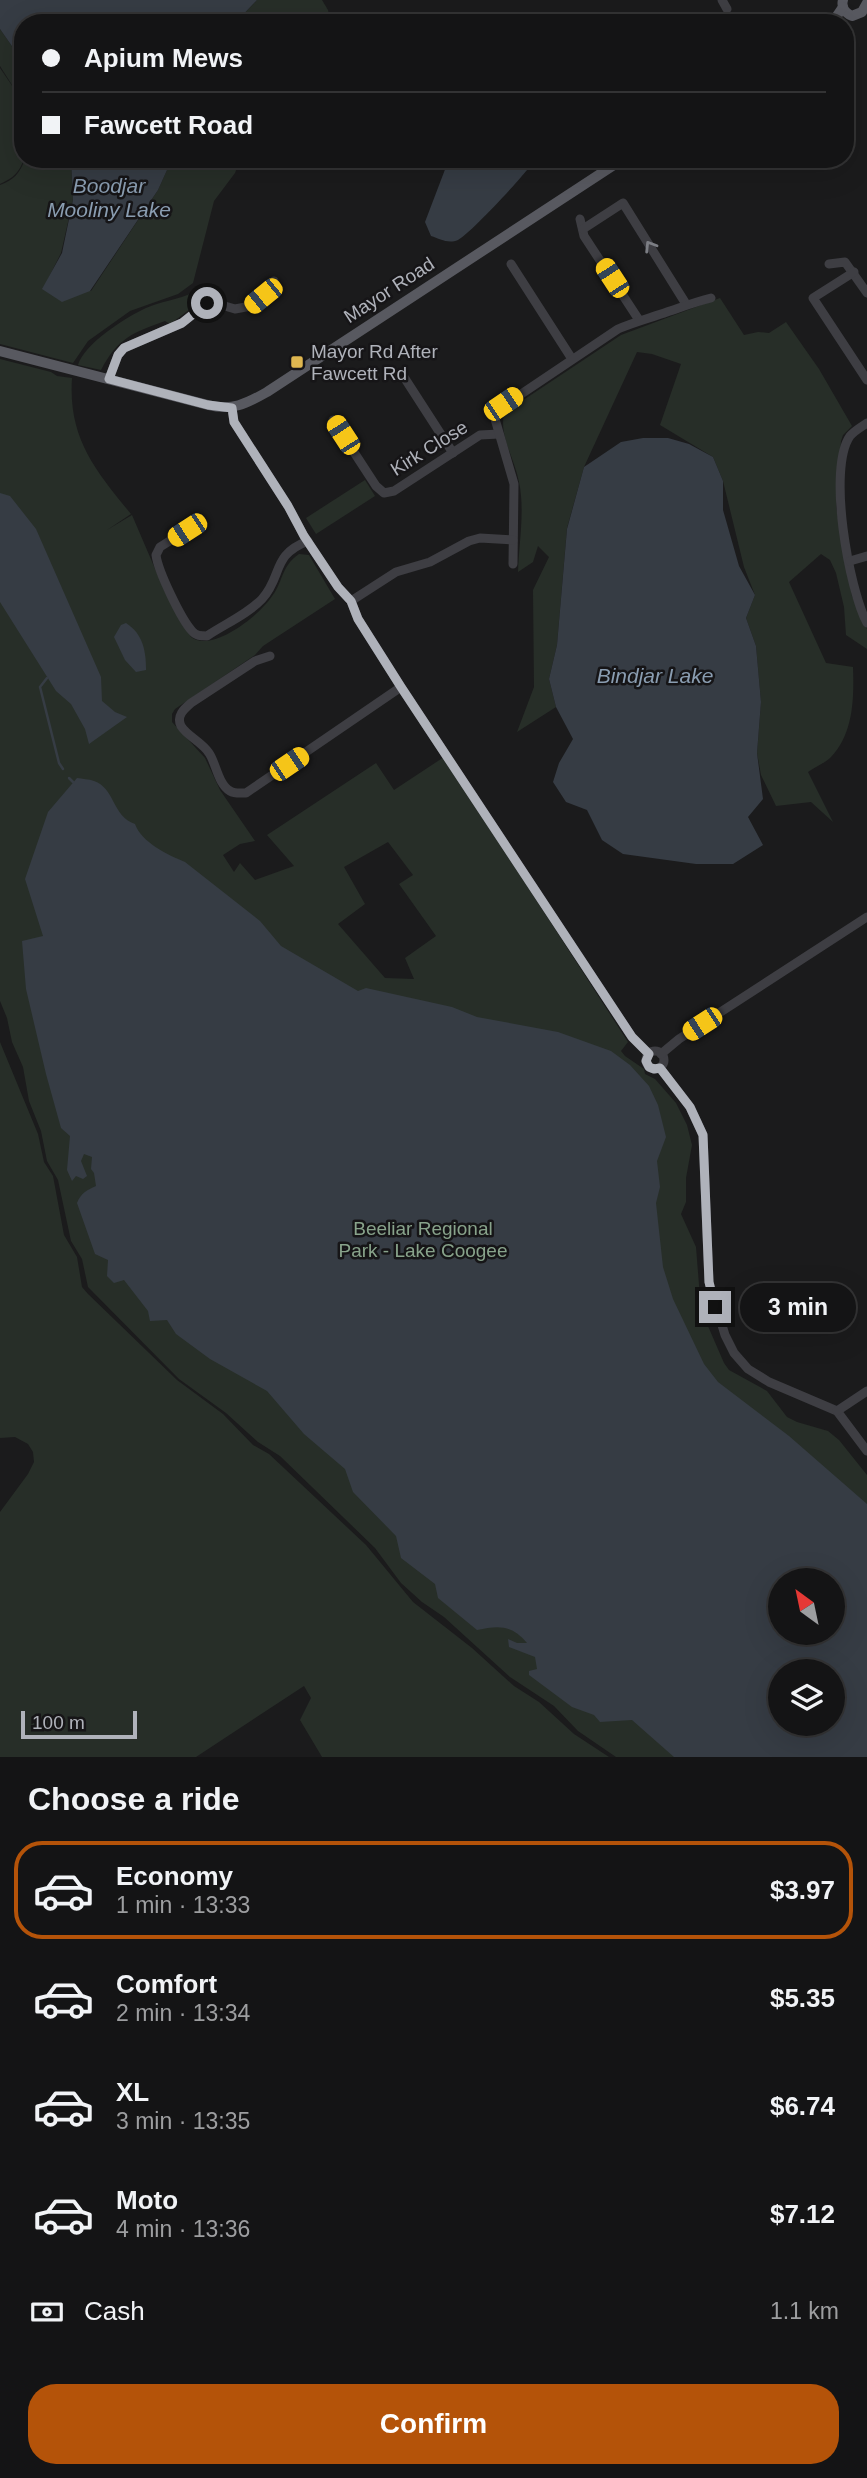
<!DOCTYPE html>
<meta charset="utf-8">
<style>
body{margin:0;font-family:Arial,sans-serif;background:#1d1d1e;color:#f1f3f6;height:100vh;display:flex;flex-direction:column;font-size:26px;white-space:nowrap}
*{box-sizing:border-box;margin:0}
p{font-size:23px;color:#9d9ea0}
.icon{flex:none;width:38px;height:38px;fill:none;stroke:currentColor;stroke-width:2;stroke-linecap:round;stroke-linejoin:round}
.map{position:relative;height:1757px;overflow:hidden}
.details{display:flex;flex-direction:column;background:#141415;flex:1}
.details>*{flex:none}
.top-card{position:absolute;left:14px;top:14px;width:840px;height:154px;border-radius:28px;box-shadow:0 7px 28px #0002,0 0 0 2px #333334;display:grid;align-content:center;height:154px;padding:0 28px;background:#141415}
.needle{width:46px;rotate:327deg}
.buttons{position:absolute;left:768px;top:1568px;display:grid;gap:14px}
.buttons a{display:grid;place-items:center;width:77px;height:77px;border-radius:50%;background:#141415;box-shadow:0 7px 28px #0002,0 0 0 2px #333334;font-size:35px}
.scale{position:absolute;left:21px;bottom:18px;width:116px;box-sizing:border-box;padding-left:7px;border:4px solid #afb2ba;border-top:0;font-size:19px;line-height:24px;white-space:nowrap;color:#afb2ba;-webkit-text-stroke:5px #161517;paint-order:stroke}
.end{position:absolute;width:32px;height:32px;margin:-16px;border:9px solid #afb2ba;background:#111;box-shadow:0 0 0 4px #111}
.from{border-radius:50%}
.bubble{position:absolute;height:49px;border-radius:24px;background:#141415;box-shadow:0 7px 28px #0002,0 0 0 2px #333334;font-size:23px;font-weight:600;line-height:49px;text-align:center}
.car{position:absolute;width:21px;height:42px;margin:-21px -10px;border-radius:9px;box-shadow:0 0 5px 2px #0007;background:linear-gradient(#f5c518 24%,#345 0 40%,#f5c518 0 76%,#345 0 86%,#f5c518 0)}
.top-card b{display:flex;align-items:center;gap:24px;height:66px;font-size:26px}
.top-card b+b{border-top:2px solid #333334}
.top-card i{width:18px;height:18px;background:#f1f3f6}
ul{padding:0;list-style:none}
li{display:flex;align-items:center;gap:21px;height:98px;margin:0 14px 10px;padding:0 14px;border:4px solid transparent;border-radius:28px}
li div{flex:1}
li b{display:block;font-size:26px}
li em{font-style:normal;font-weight:600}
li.on{border-color:#b45309}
li>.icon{width:63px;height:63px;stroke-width:1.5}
h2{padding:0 28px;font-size:32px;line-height:84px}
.pay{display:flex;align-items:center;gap:18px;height:77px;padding:0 28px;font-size:26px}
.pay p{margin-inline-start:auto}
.button{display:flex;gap:14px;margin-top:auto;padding:14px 28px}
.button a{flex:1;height:80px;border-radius:28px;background:#b45309;color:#fff;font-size:28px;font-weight:600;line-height:80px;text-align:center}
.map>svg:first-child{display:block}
</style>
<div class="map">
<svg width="867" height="1757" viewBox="0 0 867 1757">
<rect width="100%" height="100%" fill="#1b1b1c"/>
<g fill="#272e28" fill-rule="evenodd">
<path d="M257,0h65l6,10 3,13h-96z"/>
<path d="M0,29l23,33 -2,30 3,67c-5,14 -11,19 -24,25v-116l19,28 -19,-30z"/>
<path d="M25,159h46l2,41 -12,53 -18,36 48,2 67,-101 14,-31h68l-5,14 -21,28 -21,82 -15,11 -48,17 -42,30 -15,22 -73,-19v-159c14,-5 20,-12 25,-26z"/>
<path d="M194,292l3,12 -27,20 -5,-3c-33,12 -47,17 -64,49l-23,-5c6,-21 48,-48 68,-57 15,-7 32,-8 48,-16z"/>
<path d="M720,298l24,37 14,-3 11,1 17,-11 33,47 33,57 -9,9 -2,6 -5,66 16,89 15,33v20l-21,-14 -2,-28 -8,-34 -6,-13 -9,-6 -32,28 37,81 27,4c1,30 1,66 -22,90 -6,6 -16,10 -23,15l25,50 -22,-20 -35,4 -15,-31 -4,-22 4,-51 -5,-56 -10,-28 9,-23 -11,-28 -21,-86 -10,-24 -53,-32 21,-61 -29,-10 -15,-2 -53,115 -17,61 -10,117 -8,34 7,28 -39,25 17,-45 -1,-97 16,-33 -11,-11 -5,16 -15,10c1,-29 7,-62 1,-90 -4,-23 -20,-45 -15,-69l117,-78z"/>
<path d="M0,359l51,13 6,4 15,2c-4,60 23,92 59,136l-24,16 25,-15 33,77 26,45c20,16 66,-20 79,-38 14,-17 10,-32 29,-45l10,1 26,44 -72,47 -8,9 -80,54 -3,5v8l33,36 15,32 35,51 -15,3 -17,11 11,17 6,-9 15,17 39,-14 -27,-31 109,-72 18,27 50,-33 184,285 -7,9 4,5 19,13 1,5 10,5 21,24 11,22 5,20 -6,33v24l-5,12 15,33 5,63 23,53 5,7 38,21 20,26 10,5 31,9 11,9 28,35v282h-251l-38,-26 -24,-25 -44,-29 -66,-60 -22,-15 -21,-19 -26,-35 -95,-92 -22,-14 -32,-29 -47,-34 -91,-92 -6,-28 -11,-18 -13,-61 -11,-19 -6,-30 -12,-30 -6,-34 -11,-25 -5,-24 -7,-17zM388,842l25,33 -14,9 37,52 -31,22 9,21 -29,-1 -47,-54 27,-20 -21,-37zM780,1580h53v53h-53zM780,1671h53v53h-53z"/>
<path d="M365,480l10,16 -59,38 -10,-16z"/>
<path d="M0,1042l38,92 6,28 9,14 11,59 13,22 5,30 6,7 89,86 46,34 30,31 16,9 97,91 47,57 59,46 42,38 25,16 35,32 35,23h-287l-22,-37 11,-22 -7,-12 -108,71h-196v-245l28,-38 6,-12 -1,-10 -5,-8 -13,-7 -15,1z"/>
</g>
<g fill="#363c44" fill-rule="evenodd">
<path d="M0,0h257l-22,23h-212v39l-23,-33z"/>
<path d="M71,159h101l-14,31 -68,101 -28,11 -20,-13 20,-36 11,-53z"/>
<path d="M449,159h86c-6,12 -66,76 -77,81 -10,4 -18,-1 -27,-4l-6,-14z"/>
<path d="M643,438h25l21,6 24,13 10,24v29l16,56 16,29 -9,23 10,28 5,56 -4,51 6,46 -15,18 15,28 -30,19h-37l-73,-10 -21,-14 -15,-30 -21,-8 -13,-20 6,-19 14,-24 -17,-32 -7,-28 8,-34 10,-116 17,-62 37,-25z"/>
<path d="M0,493l10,3 26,33 65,148 1,24 13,11 12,5 -38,27 -4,-15 -14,-25 -15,-13 -56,-89z"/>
<path d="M126,623c17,11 20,28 20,47l-10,2 -11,-12 -11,-23 7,-12z"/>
<path d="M77,778c5,1 12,1 17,3 21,7 18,35 41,43 6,18 33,31 50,38l75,59 21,25 77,45 8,-3 86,19 25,10 81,15 53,19 19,14 19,21 9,19 8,32 -9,24 3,26 -4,16 7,64 10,32 31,65 14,18 71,54 78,68v253h-193l-42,-37 -32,2 -6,-7 -22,-8 -43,-32v-4l8,-2 -2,-12 -26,-10 -1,-8 9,4h10c-15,-18 -28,-18 -50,-13l-39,-32 -3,-14 -34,-26 -5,-22 -43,-44 -8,-23 -41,-35 -37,-43 -57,-32 -34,-25 -9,-14 -17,1 -2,-10 -24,-31 -10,3 -7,-7 1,-16 -13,-6 -18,-51c4,-10 10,-13 19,-17l-2,-13 -3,-4 1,-12 -8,-3 -3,7 6,15 -4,3 -7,-3 -4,5 -5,-11 3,-34 -9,-8 -15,-54 -20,-85 -4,-48 21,-5 -18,-57 23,-67zM780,1580h53v53h-53zM780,1671h53v53h-53z"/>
</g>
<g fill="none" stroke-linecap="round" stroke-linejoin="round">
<g stroke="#363c44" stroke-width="2.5">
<path d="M47,678l-7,9 19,76 4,6"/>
<path d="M69,778l4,4"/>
</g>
<g stroke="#3e3e43" stroke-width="9">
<path d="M722,0l5,9"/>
<path d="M580,219l4,17 55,84"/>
<path d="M583,229l40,-26 63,101"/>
<path d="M511,264l61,95"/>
<path d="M829,264l16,-2 22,31"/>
<path d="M854,272l-41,26 54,82"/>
<path d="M402,374l51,79"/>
<path d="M109,379l9,-24 6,-7 58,-25 25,-20 11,1 17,5 16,-3 12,-10 11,-15"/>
<path d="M232,408l2,14 54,84 16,30 34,51 13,14 7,18 43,68 231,350 17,17"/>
<path d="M333,420l43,66 8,7 10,-2 86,-56 19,-1"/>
<path d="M867,423c-6,4 -13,8 -17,13 -23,33 -1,153 17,187"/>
<path d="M193,532l-6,-2 -27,17 -4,8c2,16 25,64 36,76 4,5 9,5 15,5 18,-12 41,-22 55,-37 21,-23 9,-44 46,-58"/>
<path d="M850,561l17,-5"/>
<path d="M513,564l1,-80 -19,-65 4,-10 119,-80c16,-7 32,-11 49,-17 15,-5 28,-10 44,-14"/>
<path d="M351,601l45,-29 34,-10 39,-21 11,-3 33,2"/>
<path d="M270,656l-15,5 -64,42c-7,6 -15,13 -10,23 6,10 21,16 28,27 7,10 9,31 21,38 5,3 10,2 16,2l155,-106"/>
<circle cx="655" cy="1060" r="9"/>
<path d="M661,1054l18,-15 188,-122"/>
<path d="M660,1068l30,39 13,28 6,147 16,53 9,18 14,16 21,13 68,29 30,40"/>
<path d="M837,1411l30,-20"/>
</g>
<g stroke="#585960" stroke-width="10">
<path d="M843,0c-2,7 2,13 9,16l10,-4 5,-9"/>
<path d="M832,23l11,-16"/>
<path d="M0,351l208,54c24,6 38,-1 59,-13l356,-233"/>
</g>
</g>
<defs><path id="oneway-chevron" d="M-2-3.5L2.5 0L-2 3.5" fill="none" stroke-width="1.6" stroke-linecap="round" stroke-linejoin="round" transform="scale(1.75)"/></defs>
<use stroke="#7c7e84" href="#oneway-chevron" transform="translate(650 246) rotate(-122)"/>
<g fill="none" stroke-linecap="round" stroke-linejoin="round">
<path stroke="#afb2ba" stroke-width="9" d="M207,303l-25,20 -58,25 -6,7 -9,24 99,26 24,3 2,14 54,84 16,30 34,51 13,14 7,18 43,68 231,350 17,17 -3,7 3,6 5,2 6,-1 30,39 13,28 6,147 6,25"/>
</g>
<rect fill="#dfb750" stroke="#161517" stroke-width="2.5" x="290" y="355" width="14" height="14" rx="3.5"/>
<g text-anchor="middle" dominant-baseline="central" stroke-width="5" stroke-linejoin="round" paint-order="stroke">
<g font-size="19" fill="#afb2ba" stroke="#161517">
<text transform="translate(389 290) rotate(-33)">Mayor Road</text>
<text transform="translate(429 448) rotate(-32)">Kirk Close</text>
</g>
<g font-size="19" fill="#afb2ba" stroke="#161517" text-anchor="start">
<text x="311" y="351">Mayor Rd After<tspan x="311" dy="22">Fawcett Rd</tspan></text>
</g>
<g font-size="19" fill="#88a38b" stroke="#161517">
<text x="423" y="1228">Beeliar Regional<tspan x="423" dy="22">Park - Lake Coogee</tspan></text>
</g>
<g font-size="21" font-style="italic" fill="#8a9db1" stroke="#161517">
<text x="109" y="185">Boodjar<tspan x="109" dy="24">Mooliny Lake</tspan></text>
<text x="655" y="675">Bindjar Lake</text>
</g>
</g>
</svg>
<div class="buttons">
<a><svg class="needle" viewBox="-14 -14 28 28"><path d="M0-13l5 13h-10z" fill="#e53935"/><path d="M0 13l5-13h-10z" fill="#9d9ea0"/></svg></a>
<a><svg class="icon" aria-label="layers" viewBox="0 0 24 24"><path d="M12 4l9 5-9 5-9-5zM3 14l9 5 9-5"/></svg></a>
</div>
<div class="scale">100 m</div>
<i class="end from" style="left:207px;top:303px"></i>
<i class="end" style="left:715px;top:1307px"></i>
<div class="bubble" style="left:740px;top:1283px;width:116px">3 min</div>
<i class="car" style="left:612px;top:278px;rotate:327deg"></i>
<i class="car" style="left:263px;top:296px;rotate:231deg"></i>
<i class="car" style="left:503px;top:404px;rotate:56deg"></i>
<i class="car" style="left:343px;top:435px;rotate:327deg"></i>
<i class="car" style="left:187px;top:530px;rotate:237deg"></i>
<i class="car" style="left:289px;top:764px;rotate:56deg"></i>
<i class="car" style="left:702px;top:1024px;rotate:237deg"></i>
<div class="top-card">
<b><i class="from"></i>Apium Mews</b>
<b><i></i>Fawcett Road</b>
</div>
</div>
<section class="details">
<h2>Choose a ride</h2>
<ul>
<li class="on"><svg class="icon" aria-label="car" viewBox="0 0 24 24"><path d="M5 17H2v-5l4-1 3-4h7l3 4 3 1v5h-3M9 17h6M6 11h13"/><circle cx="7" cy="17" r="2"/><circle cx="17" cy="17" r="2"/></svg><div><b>Economy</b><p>1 min · 13:33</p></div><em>$3.97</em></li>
<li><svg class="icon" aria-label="car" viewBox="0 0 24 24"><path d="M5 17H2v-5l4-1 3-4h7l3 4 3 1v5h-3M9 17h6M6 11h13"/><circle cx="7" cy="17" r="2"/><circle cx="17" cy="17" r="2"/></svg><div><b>Comfort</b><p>2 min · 13:34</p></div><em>$5.35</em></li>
<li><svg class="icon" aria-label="car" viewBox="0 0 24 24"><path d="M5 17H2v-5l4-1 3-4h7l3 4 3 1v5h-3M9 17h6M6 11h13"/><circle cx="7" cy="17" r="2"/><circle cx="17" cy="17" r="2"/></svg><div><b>XL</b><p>3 min · 13:35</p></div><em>$6.74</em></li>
<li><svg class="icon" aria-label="car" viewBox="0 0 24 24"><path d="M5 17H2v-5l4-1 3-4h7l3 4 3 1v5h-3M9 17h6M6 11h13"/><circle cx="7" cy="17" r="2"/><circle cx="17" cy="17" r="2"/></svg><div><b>Moto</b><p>4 min · 13:36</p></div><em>$7.12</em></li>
</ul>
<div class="pay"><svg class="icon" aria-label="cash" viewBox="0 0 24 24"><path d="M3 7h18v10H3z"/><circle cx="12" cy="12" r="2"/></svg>Cash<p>1.1 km</p></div>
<div class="button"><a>Confirm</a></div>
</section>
